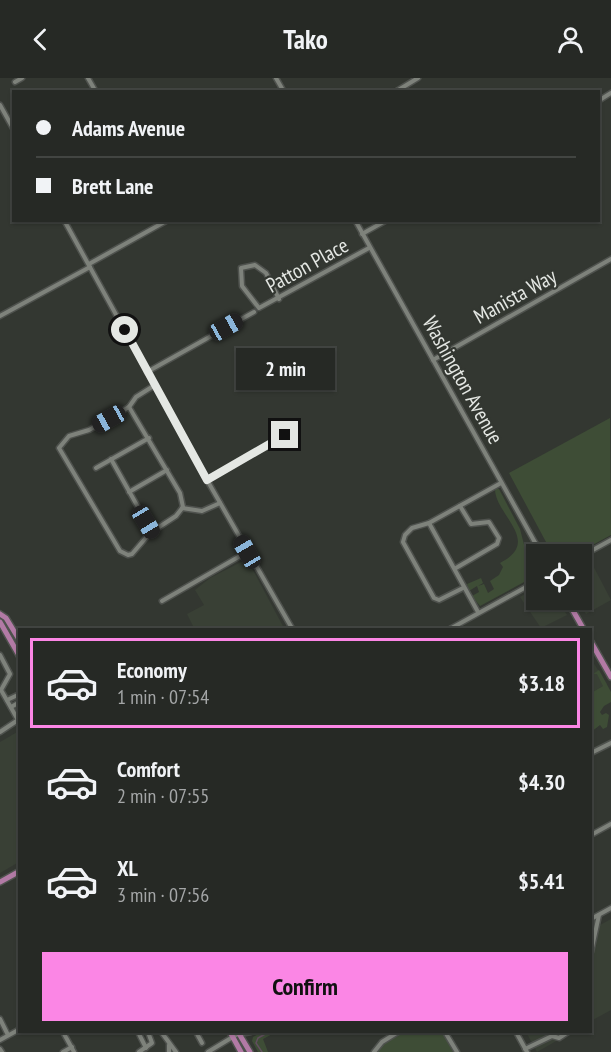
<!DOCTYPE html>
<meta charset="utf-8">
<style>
body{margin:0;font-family:"PT Sans Narrow",sans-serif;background:#2e312d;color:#f1f3f6;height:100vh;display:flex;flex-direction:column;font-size:22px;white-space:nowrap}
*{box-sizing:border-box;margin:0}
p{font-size:20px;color:#a4a6a7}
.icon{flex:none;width:33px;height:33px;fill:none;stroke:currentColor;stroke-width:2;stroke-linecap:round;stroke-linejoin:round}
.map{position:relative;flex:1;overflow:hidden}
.panel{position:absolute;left:18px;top:550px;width:574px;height:405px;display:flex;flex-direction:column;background:#262925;border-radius:0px;box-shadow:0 2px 4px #0004,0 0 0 2px #424542}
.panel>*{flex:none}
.top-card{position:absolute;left:12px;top:12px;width:588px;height:132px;border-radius:0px;box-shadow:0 2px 4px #0004,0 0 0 2px #424542;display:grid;align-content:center;height:132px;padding:0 24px;background:#262925}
.tools{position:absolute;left:526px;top:466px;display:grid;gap:12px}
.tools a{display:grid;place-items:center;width:66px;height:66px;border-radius:0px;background:#262925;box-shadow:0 2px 4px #0004,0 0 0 2px #424542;font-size:30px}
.end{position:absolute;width:27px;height:27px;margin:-14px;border:8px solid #e4e7e3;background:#111;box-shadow:0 0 0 3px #111}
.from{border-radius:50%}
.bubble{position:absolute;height:42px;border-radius:0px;background:#262925;box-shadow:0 2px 4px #0004,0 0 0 2px #424542;font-size:20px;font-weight:600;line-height:42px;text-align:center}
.car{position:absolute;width:18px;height:36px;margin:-18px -9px;border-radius:8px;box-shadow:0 0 4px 2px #0007;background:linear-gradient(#222 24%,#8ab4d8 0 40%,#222 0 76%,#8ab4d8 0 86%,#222 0)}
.top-card b{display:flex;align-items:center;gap:21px;height:57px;font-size:22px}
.top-card b+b{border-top:2px solid #424542}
.top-card i{width:15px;height:15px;background:#f1f3f6}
ul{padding:10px 0 0;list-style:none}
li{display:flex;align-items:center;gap:18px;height:90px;margin:0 12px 9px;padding:0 12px;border:3px solid transparent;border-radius:0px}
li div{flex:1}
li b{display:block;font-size:22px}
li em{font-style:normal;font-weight:600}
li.active{border-color:#fb86e5}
li>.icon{width:54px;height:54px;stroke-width:1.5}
.primary-button{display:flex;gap:12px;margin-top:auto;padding:12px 24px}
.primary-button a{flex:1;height:69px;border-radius:0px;background:#fb86e5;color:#111;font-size:24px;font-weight:600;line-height:69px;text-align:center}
header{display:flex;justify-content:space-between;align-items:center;height:78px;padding:0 24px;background:#262925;font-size:27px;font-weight:600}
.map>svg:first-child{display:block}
</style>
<header><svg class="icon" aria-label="back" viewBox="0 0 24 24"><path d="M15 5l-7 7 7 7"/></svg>Tako<svg class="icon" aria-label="person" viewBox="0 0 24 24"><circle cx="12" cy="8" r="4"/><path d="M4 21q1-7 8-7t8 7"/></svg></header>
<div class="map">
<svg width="611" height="974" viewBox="0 0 611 974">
<rect width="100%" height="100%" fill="#333731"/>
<g fill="#394035">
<path d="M589,480l22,42 -25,14 -8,-14h4v-38z"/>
<path d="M247,481l38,71h-90l-8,-16 17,-9 -9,-15 15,-12z"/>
<path d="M537,509v13h21l9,15 -26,13 -21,-31z"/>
<path d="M591,581l16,25 -16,9z"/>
<path d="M19,653v131l-19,11v-131z"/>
<path d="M611,841v91l-20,11v-91z"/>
<path d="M526,954h46l-35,20z"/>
</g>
<g fill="#3e4d36">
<path d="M610,340l1,117 -37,20h-21l-44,-82z"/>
<path d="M495,411h4l21,40 7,27 10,4v9l-3,2 3,4 -57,31 -8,-10 7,-4 -2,-6 -8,5 -2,-7 14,-6 2,5 -5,3 6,-2 4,9 6,-4 -4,-8 9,-6 4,-8 -3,-4c43,-22 -5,-48 -5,-74z"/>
<path d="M599,592l12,22v10l-7,4 -4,6 2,3 4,-2 3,2 -2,12 -4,2 -3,-4 -9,7v-39l12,-7 -6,-12h-4z"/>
<path d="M262,954h14l-13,7 5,13h-10l-6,-11 1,-4z"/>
<path d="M403,954h39l11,20h-76l8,-9z"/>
</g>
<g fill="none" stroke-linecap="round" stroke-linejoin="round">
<path stroke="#624f5f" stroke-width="1.5" d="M262,974l-6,-9 2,-5 11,-6"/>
<g stroke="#4f524e" stroke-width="7">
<g id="minor">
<path d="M88,0l8,14"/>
<path d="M276,0l8,14"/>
<path d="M15,4l7,-4"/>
<path d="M395,14l23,-14"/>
<path d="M598,23l13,-8"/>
<path d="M0,27l14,25"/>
<path d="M64,142l143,260 86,150"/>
<path d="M355,142l187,335"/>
<path d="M362,156l25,-14"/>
<path d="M89,186l79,-44"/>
<path d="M279,221l-13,-26 -11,-8 -14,3 1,18 17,22 110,-60"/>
<path d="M0,238l90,-49"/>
<path d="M433,282l178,-101"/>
<path d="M147,294l107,-60"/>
<path d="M129,329l51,86 3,14 -7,9 -26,17 -18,21 -4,1 -8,-4 -61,-103 10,-12 20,-6z"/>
<path d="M129,329l7,-10 19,-12"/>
<path d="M111,381l41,73"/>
<path d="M96,390l53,-30"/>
<path d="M207,402l78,-45"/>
<path d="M129,414l38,-22"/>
<path d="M182,430l20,3 18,-8"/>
<path d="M429,445l49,89"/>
<path d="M582,478l29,-16"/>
<path d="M456,490l41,-24 2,-6 -10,-16 -18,2 -11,-18"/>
<path d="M463,510l-24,12 -5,-2 -31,-56 2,-7 7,-7 17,-5 72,-40"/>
<path d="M162,523l85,-49"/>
<path d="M448,552l89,-49"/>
<path d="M0,577l10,19 -9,16 17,30 -18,12"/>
<path d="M7,622l13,-6"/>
<path d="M11,629l9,-5"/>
<path d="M591,675l20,-10"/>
<path d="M591,757l20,-11"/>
<path d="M591,841l20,-11"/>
<path d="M591,874l8,-37"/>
<path d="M0,941l8,16"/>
<path d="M63,954l11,20"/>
<path d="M138,954l8,16"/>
<path d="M196,954l6,11"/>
<path d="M445,954l12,20"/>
<path d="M516,954l11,20"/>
<path d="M162,955l14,19"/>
<path d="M240,956l11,-2"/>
<path d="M0,962l20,-11"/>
<path d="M169,967v7"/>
<path d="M0,971l2,3"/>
<path d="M525,971l27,-13 7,2 9,-6"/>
<path d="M63,974l9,-5"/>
<path d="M139,974l13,-9 -4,-11"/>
<path d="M208,974l33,-20"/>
<path d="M374,974l8,-10 16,-10"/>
</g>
</g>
<g stroke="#4f524e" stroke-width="8">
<g id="major">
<path d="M567,522l17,30"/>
<path d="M0,536l6,4 14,23"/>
<path d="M0,544l20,35"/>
<path d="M591,564l20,35"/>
<path d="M0,804l20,-11"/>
<path d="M230,954l11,20"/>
<path d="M238,954l12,20"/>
</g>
</g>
<use href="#minor" stroke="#7e827b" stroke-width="4"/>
<use href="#major" stroke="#b27aa5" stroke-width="5"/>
</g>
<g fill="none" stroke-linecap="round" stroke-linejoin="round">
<path stroke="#e4e7e3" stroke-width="8" d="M125,252l82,150 78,-45"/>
</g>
<g text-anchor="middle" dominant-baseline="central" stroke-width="4.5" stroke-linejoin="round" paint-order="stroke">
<g font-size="21" fill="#e4e7e3" stroke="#333731">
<text transform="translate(307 187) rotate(-29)">Patton Place</text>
<text transform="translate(515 218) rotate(-29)">Manista Way</text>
<text transform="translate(463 302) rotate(61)">Washington Avenue</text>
</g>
</g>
</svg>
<div class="tools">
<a><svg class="icon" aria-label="locate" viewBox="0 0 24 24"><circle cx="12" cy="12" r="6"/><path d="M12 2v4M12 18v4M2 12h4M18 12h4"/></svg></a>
</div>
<i class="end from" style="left:125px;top:252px"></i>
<i class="end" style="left:285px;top:357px"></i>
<div class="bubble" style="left:236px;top:270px;width:99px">2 min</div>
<i class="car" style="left:226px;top:249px;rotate:61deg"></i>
<i class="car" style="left:109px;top:341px;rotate:241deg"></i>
<i class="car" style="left:146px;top:444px;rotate:149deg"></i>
<i class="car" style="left:247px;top:474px;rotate:330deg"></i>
<div class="top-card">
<b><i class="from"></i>Adams Avenue</b>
<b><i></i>Brett Lane</b>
</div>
<section class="panel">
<ul>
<li class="active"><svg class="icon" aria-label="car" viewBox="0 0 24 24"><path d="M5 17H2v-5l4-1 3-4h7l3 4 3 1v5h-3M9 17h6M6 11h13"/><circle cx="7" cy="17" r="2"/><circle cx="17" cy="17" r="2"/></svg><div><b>Economy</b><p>1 min · 07:54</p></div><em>$3.18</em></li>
<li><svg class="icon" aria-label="car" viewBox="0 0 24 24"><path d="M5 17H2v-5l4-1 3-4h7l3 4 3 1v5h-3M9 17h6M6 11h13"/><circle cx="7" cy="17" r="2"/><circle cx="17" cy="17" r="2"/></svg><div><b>Comfort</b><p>2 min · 07:55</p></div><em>$4.30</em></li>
<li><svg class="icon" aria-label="car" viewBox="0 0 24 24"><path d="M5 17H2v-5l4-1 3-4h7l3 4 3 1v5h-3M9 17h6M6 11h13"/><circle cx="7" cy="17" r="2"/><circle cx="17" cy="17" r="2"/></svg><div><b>XL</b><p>3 min · 07:56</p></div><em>$5.41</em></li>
</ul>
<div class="primary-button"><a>Confirm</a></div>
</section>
</div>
